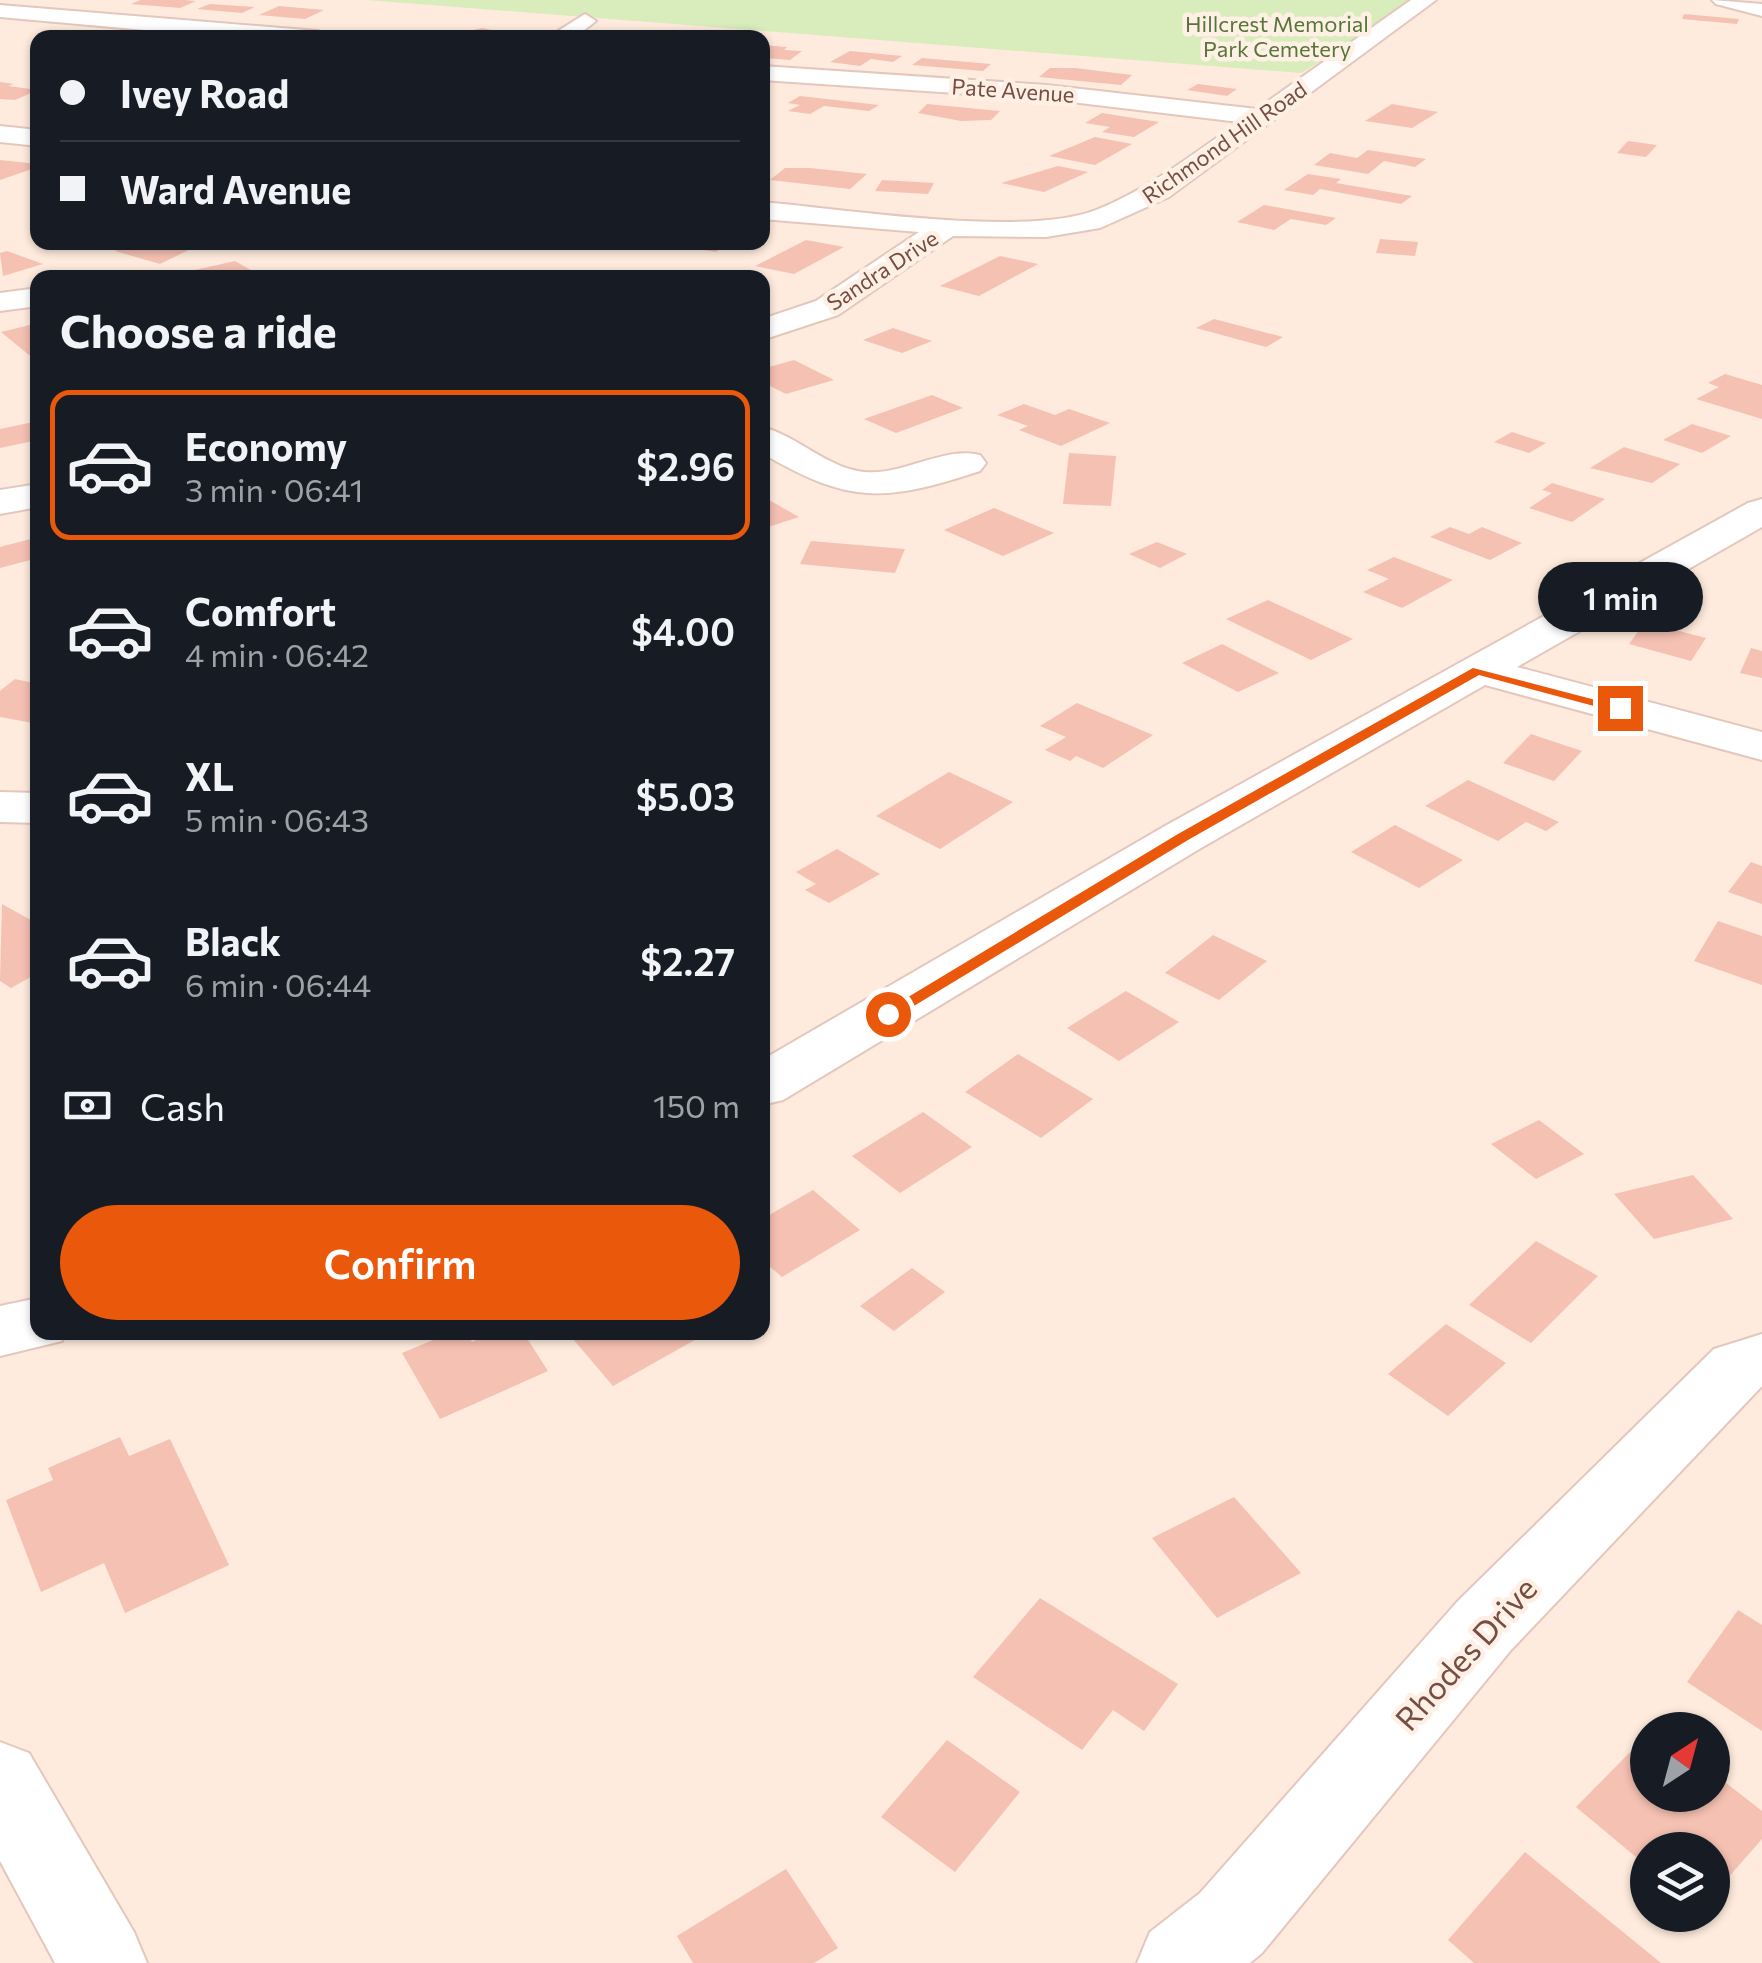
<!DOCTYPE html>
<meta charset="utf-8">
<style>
body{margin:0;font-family:Commissioner,sans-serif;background:#20242c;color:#f1f3f6;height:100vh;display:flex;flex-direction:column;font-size:38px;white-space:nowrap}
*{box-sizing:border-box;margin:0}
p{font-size:32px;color:#9ea1a6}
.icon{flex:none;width:55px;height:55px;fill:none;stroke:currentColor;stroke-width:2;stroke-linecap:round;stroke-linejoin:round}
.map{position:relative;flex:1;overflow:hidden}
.sheet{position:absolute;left:30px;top:270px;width:740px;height:1070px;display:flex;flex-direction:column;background:#171b24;border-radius:20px;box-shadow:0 2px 8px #0004}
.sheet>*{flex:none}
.guide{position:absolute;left:30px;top:30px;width:740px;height:220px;border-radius:20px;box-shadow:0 2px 8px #0004;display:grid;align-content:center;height:220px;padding:0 30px;background:#171b24}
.needle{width:65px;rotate:36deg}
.fabs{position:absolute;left:1630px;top:1712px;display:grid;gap:20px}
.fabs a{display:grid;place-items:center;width:100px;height:100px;border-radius:50%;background:#171b24;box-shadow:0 2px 8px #0004;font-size:50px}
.end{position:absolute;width:45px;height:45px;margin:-22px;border:12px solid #ea580c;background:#fff;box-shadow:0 0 0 5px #fff}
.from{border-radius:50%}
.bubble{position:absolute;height:70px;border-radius:35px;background:#171b24;box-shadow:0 2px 8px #0004;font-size:32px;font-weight:600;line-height:70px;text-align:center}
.guide b{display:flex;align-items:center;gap:35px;height:95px;font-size:38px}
.guide b+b{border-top:2px solid #363941}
.guide i{width:25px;height:25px;background:#f1f3f6}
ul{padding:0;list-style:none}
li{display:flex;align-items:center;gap:30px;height:150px;margin:0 20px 15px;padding:0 10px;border:5px solid transparent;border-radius:20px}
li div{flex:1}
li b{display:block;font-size:38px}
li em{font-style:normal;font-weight:600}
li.selected{border-color:#ea580c}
li>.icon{width:90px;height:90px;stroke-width:1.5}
h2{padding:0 30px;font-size:45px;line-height:120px}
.pay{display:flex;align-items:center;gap:25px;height:110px;padding:0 30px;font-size:38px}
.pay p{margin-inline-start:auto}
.cta{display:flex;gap:20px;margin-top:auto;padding:20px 30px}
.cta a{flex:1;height:115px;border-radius:60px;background:#ea580c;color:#fff;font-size:40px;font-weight:600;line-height:115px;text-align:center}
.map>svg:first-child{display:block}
</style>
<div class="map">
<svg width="1762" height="1963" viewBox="0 0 1762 1963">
<rect width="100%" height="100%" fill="#feebdd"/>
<path fill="#d8ecbc" d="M367,0h1056l-122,73z"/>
<g fill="#f5c1b3">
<path d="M141,0h43l12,1 -16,7 -49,-4z"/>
<path d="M210,4l45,3 -13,6 -45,-4z"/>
<path d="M279,6l45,4 -19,9 -46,-4z"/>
<path d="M1684,14l55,5 -2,5 -55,-5z"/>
<path d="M482,28l40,8v2l-54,-7z"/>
<path d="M762,45l25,2 -3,3 18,1 -12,9 -25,-2z"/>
<path d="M850,51l52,5 -9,6 -22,-3 -11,7 -30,-4z"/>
<path d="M922,58l69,6 -8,7 -71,-6z"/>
<path d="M1050,68h25l57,7 -11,10 -82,-8z"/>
<path d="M0,82l14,2 -6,2 30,4 -23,10 -15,-1z"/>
<path d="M1198,84l39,5 -10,7 -40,-6z"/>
<path d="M800,96l79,9 -10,6 -45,-5 -14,8 -22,-3 12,-6 -12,-2z"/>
<path d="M927,104l73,7 -9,9 -30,1 -43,-8z"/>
<path d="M1392,104l46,8 -26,16 -47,-7z"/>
<path d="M1102,113l57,9 -25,15 -32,-5 8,-5 -25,-4z"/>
<path d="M1095,137l37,7 -37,21 -46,-9z"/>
<path d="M1628,141l29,4 -11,12 -29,-4z"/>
<path d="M1368,150l58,9 -11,8 -31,-6 -16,13 -54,-9 16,-12 27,5z"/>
<path d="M0,160l38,4v3l-38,13z"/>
<path d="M1058,166l30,6 -44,20 -43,-9z"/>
<path d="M785,168h25l57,6 -17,15 -80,-9z"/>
<path d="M1308,174l33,5 -5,4 76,13 -11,8 -81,-15 -7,6 -29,-5z"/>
<path d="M882,180l52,3 -6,11 -53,-3z"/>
<path d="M1264,205l72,13 -10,7 -35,-6 -17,11 -37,-8z"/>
<path d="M1380,239l38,3 -3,14 -39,-3z"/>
<path d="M806,240l38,7 -50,27 -39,-8z"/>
<path d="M133,242h58l10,2 -41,20 -45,-13z"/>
<path d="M654,242h73l-11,10z"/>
<path d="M7,251l36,13 -40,12 -3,-23z"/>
<path d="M1000,256l38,8 -59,32 -39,-10z"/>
<path d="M235,261l30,17h-58l-12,-8z"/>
<path d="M1214,319l69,18 -17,10 -70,-19z"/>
<path d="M38,323v30l-9,2 -28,-23z"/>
<path d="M893,328l39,13 -30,12 -39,-13z"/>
<path d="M794,360l40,20 -48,14 -24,-12v-13z"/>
<path d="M1725,374l37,11v34l-66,-20 23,-12 -11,-4z"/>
<path d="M932,395l31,13 -67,25 -32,-14z"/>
<path d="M1024,404l31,11 14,-6 41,14 -49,23 -42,-16 9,-4 -31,-11z"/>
<path d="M38,421v19l-38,8v-19z"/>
<path d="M1692,424l39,12 -29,17 -39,-13z"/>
<path d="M1512,432l34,11 -17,10 -35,-11z"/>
<path d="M1624,447l56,17 -28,19 -62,-15z"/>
<path d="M1069,453l47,3 -5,50 -48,-2z"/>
<path d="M1552,483l53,16 -33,23 -43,-14 23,-15 -10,-3z"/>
<path d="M762,496l37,21 -37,12z"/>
<path d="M994,508l60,25 -51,23 -59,-26z"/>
<path d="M1450,527l19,7 13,-7 40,16 -32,17 -60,-23z"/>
<path d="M38,537v21l-38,10v-21z"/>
<path d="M811,541l94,8 -10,24 -95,-9z"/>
<path d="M1157,542l30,12 -27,14 -31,-14z"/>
<path d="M1394,557l59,23 -51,28 -39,-16 26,-13 -22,-9z"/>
<path d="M1268,600l85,39 -42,21 -85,-41z"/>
<path d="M1645,622l61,16 -15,23 -62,-17z"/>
<path d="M1222,644l57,29 -41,19 -56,-29z"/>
<path d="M1751,648l11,3v27l-22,-5z"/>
<path d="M15,679l23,5v40l-38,-7v-26z"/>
<path d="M1077,703l76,32 -50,33 -27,-12 -6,5 -25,-11 21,-13 -26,-11z"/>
<path d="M1531,734l51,17 -28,30 -51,-18z"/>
<path d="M949,772l64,30 -73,47 -64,-33z"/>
<path d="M1468,780l91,42 -13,9 -20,-9 -28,19 -73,-35z"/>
<path d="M1395,825l68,35 -44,28 -68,-36z"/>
<path d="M837,849l43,25 -51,29 -24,-13 11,-6 -20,-12z"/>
<path d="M1751,862l11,4v38l-34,-12z"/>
<path d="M2,904l36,20v49l-27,15 -11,-7z"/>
<path d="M1718,921l44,15v49l-68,-24z"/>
<path d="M1213,935l54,26 -48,39 -54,-27z"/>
<path d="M1126,991l53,31 -60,39 -52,-33z"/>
<path d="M1018,1054l75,45 -52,39 -76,-46z"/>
<path d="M923,1112l49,35 -72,46 -48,-37z"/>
<path d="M1539,1120l45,34 -48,25 -45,-35z"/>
<path d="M1693,1175l40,44 -79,20 -40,-45z"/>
<path d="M813,1190l47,40 -78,47 -20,-17v-41z"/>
<path d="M1536,1241l62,35 -67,67 -62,-38z"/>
<path d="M912,1268l33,24 -51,39 -34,-25z"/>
<path d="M1446,1324l60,39 -58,53 -60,-42z"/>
<path d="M452,1332h14l6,10 22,-10h29l25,39 -108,48 -38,-66z"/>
<path d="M567,1332h142l-96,54z"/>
<path d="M120,1437l9,19 41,-17 59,126 -104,48 -21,-50 -63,29 -35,-92 47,-20 -5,-12z"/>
<path d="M1234,1497l67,76 -84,45 -65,-80z"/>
<path d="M1040,1598l138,86 -34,47 -31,-21 -31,40 -109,-73z"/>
<path d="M1738,1610l24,15v106l-75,-49z"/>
<path d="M1648,1734v61h64v-23l50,39v28l-50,57v-46h-64v17l-72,-60z"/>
<path d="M947,1740l73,52 -65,80 -74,-55z"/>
<path d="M1525,1852l136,111h-187l-26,-23z"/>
<path d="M786,1869l52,79 -24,15h-121l-16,-27z"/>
</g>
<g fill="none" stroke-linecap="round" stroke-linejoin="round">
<g stroke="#e4c7bc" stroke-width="4">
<g id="minor">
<path d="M1411,0h25l-267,197 -69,31 -54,9 -93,-1 -115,79 -76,25v-21l54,-18 103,-69 -157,-13v-17c83,7 262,36 334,8 53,-21 97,-56 143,-88l-193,-23 -284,-19v-14l284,19 211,24z"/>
<path d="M1712,0l50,4v12l-46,-12z"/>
<path d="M0,5l318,26 11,7h-95l-234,-21z"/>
<path d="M585,14l11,7 -22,17h-27z"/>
<path d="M0,126l38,4v16l-38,-4z"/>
<path d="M38,288v18l-38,5v-18z"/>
<path d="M762,427c36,9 65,41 102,45 39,4 79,-26 116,-17l6,8 -6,8c-95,31 -130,34 -218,-18z"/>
<path d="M38,484v23l-38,7v-24z"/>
<path d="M1762,499v28l-245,140 245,65v28l-277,-75 -284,163 -418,252 -21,5v-45l403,-234 583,-323z"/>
<path d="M0,792l38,1v30l-38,-1z"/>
<path d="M38,1298v34h28l-4,9 -62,15v-50z"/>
<path d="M1762,1334v52l-251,264 -249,303 -12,10h-113l13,-31 50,-39 257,-291 257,-253z"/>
<path d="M0,1742l29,11 105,179 13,31h-92l-55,-102z"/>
</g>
</g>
<use href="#minor" fill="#fff" fill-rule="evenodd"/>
</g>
<path fill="#ea580c" d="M1473,668l153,40 -6,5 -141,-38 -291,165 -294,178 -14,-4 298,-180z"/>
<g text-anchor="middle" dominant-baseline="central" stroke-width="9" stroke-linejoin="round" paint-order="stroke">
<g font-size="22" fill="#567639" stroke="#fff0e5">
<text x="1277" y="23">Hillcrest Memorial<tspan x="1277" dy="25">Park Cemetery</tspan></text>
</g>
<g font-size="22" fill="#754d44" stroke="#fff0e5">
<text transform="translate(1013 90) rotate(4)">Pate Avenue</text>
<text transform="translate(1224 142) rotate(-35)">Richmond Hill Road</text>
<text transform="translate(882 270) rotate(-33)">Sandra Drive</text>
</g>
<g font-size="32" fill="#754d44" stroke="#fff0e5">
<text transform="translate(1465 1653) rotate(-48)">Rhodes Drive</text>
</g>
</g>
</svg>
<div class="fabs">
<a><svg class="needle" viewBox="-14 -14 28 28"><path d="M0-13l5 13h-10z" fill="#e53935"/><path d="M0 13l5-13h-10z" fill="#9ea1a6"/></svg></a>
<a><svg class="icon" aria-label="layers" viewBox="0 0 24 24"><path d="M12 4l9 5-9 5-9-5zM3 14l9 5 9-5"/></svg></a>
</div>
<i class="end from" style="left:888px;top:1014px"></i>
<i class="end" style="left:1620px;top:708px"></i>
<div class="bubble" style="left:1538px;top:562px;width:165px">1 min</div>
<div class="guide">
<b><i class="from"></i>Ivey Road</b>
<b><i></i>Ward Avenue</b>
</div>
<section class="sheet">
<h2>Choose a ride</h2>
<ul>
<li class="selected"><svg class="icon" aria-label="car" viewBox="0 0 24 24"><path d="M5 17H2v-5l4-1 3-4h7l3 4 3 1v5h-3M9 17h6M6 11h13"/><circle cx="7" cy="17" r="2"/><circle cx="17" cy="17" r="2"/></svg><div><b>Economy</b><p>3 min · 06:41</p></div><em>$2.96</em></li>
<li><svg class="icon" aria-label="car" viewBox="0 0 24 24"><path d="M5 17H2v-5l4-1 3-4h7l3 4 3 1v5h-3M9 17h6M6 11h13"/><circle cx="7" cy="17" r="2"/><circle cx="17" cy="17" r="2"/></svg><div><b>Comfort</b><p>4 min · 06:42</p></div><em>$4.00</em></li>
<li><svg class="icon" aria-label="car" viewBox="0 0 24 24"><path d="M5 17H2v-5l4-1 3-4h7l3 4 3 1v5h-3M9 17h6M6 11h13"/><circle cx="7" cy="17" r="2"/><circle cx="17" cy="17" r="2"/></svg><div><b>XL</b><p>5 min · 06:43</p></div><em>$5.03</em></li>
<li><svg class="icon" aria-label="car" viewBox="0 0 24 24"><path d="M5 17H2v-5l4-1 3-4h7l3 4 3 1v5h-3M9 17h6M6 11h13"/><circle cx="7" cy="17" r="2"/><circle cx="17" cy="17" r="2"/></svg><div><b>Black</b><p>6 min · 06:44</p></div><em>$2.27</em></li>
</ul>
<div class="pay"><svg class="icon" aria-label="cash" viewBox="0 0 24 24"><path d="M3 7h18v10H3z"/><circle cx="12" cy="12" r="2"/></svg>Cash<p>150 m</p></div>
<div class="cta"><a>Confirm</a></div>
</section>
</div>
